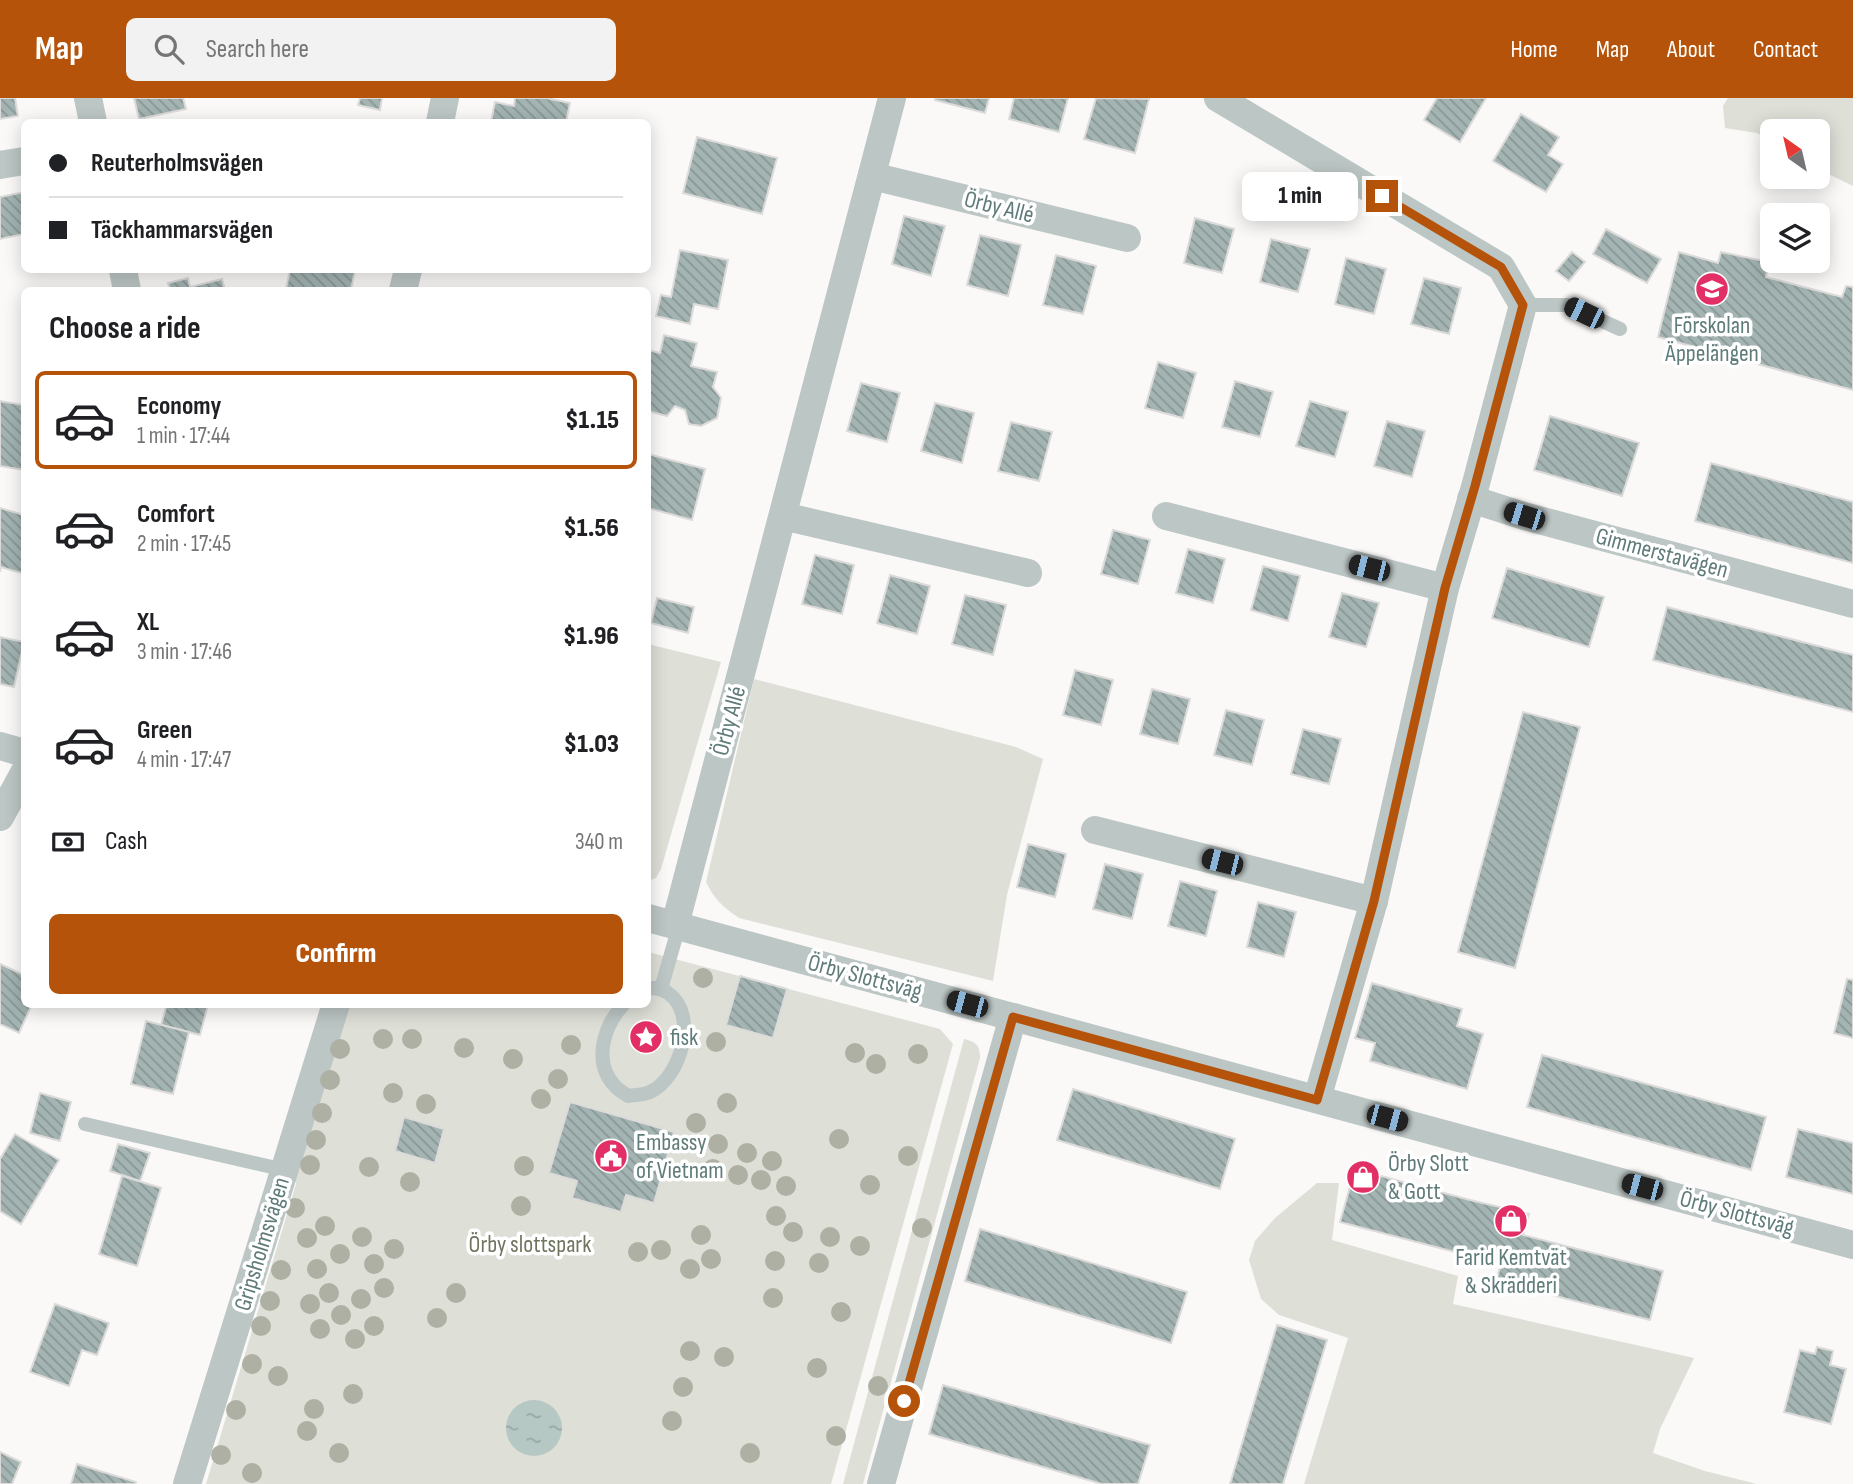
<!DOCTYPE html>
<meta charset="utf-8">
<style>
body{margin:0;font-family:"Sofia Sans Condensed",sans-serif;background:#f2f2f2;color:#202124;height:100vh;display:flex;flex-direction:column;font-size:26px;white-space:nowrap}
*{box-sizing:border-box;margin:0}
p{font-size:23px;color:#757577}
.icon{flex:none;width:38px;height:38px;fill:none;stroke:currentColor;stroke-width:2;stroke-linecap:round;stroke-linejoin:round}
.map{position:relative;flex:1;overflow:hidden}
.details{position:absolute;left:21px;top:189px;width:630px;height:721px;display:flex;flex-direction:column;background:#fff;border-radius:10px;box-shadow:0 4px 18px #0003}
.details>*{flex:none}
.banner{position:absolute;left:21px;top:21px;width:630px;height:154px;border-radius:10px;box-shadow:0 4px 18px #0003;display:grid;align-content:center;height:154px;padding:0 28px;background:#fff}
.needle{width:46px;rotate:326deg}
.fabs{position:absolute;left:1760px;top:21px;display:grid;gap:14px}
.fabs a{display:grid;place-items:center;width:70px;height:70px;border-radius:10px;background:#fff;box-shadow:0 4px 18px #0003;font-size:35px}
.end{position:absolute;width:32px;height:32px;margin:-16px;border:9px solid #b45309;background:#fff;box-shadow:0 0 0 4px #fff}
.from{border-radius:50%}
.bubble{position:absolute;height:49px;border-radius:10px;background:#fff;box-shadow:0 4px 18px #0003;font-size:23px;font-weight:800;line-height:49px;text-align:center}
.car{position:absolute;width:21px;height:42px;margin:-21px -10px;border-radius:9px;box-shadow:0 0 5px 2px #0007;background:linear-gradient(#222 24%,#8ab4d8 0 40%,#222 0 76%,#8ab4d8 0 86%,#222 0)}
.banner b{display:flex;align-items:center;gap:24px;height:66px;font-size:26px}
.banner b+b{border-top:2px solid #e0e0e0}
.banner i{width:18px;height:18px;background:#202124}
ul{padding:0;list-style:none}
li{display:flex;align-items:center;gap:21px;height:98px;margin:0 14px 10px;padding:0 14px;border:4px solid transparent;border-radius:10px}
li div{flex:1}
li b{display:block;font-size:26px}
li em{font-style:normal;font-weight:800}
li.active{border-color:#b45309}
li>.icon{width:63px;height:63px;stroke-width:1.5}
h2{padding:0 28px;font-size:32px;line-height:84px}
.pay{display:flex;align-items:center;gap:18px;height:77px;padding:0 28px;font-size:26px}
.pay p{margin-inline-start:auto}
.primary-button{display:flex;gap:14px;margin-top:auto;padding:14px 28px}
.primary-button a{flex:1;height:80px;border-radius:10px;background:#b45309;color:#fff;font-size:28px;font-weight:800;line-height:80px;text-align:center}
header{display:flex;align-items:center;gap:42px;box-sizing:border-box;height:98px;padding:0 35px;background:#b45309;color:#fff}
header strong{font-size:33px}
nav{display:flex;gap:38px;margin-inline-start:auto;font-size:24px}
.search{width:490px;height:63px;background:#f2f2f2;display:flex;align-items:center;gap:18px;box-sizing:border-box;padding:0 24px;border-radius:10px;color:#757577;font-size:26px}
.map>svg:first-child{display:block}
</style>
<header>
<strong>Map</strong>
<div class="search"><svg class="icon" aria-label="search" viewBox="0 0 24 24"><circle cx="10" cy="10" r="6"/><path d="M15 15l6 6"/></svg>Search here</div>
<nav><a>Home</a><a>Map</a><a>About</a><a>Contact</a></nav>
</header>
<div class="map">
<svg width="1853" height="1386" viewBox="0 0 1853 1386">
<defs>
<pattern id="water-ripples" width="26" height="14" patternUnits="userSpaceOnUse" patternTransform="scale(1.75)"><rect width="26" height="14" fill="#b6c8c4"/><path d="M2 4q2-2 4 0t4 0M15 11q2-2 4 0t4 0" fill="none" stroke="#97a7a4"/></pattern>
<pattern id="building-back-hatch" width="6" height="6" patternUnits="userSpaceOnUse" patternTransform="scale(1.75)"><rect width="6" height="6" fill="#a3b4b2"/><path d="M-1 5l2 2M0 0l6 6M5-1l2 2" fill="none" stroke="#889796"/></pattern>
</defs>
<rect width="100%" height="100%" fill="#faf9f8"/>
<g fill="#dedfd7">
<path d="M1728,0h125v88l-35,-17v-38h-45v11l-16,-9 -32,-5 -2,-22z"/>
<path d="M648,546l73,18 -60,207 -5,9 -8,3z"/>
<path d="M754,581l262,68 27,12 -36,136 -14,86 -254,-63c-15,-10 -25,-19 -33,-36z"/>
<path d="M648,854l292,77 13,15 -122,440h-625l90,-300 -1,-5 54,-174 299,-1z"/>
<path d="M964,941c12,3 16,6 16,19l-117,426h-20z"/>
<path d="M1317,1085h22l-7,57 126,36 -5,28 241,54 -34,71 -7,24 52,18 52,13h-453l44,-146 -69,-23 -18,-16 -12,-39 6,-19 20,-23z"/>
</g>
<circle fill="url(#water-ripples)" cx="534" cy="1330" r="28"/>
<g fill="url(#building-back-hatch)" stroke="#dcdbda" stroke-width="2">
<path d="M0,0h15l3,18 -18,3z"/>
<path d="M134,0h49l3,11 -47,10z"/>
<path d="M360,0h22l-2,12 -22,-5z"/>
<path d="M515,0h31l24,5 -4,19h-75l4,-20 19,4z"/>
<path d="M936,0h53l-4,15 -50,-13z"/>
<path d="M1014,0h54l-9,34 -50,-13z"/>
<path d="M1096,0l53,1 -14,54 -51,-14z"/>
<path d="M1437,0h49l-26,44 -36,-22z"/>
<path d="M1521,16l38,23 -11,18 15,9 -17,28 -53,-31z"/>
<path d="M697,39l80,21 -15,56 -79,-21z"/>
<path d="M24,94v42l-24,5v-42z"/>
<path d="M904,118l41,10 -14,50 -39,-12z"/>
<path d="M1195,120l39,11 -12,44 -38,-10z"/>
<path d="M1606,131l55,30 -14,24 -54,-29z"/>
<path d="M980,137l41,10 -13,51 -41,-11z"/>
<path d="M1271,141l39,10 -12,43 -38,-10z"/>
<path d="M680,152l48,10 -10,49 -24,-5 -4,20 -34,-8 5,-21 10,2z"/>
<path d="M1572,154l13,10 -16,19 -13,-10z"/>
<path d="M1679,154l39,11 3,-11 48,10 -3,15 76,20 4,-11 7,1v103l-195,-53z"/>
<path d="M1056,157l40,11 -13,48 -40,-9z"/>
<path d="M1346,160l40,11 -12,45 -39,-10z"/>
<path d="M290,172h65l-4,20h-58l-7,-1z"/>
<path d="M188,180l2,9 32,-8 3,11h-55l-2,-7z"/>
<path d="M1424,180l37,10 -12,46 -38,-10z"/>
<path d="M664,237l33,8 -6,23 26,6 -4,15 8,11 -4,20 -16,8 -12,-2 -4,-14 -10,-4 -8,10 -19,-5v-61l12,3z"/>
<path d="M1158,264l38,11 -13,45 -38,-10z"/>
<path d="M1235,283l38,11 -13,45 -38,-10z"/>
<path d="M861,285l39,10 -13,49 -40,-11z"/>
<path d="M0,303l24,4v65l-24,-4z"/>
<path d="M1310,303l38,11 -13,45 -39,-11z"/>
<path d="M935,305l39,10 -12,50 -41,-12z"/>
<path d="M1550,318l89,27 -17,53 -88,-26z"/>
<path d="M1387,323l38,10 -13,46 -38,-11z"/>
<path d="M1011,324l41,10 -13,49 -41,-10z"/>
<path d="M648,356l57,15 -13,51 -44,-12z"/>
<path d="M1711,365l142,39v61l-158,-42z"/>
<path d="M0,410l24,7v59l-23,-7 -1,5z"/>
<path d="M1113,432l37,10 -12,44 -37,-10z"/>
<path d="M1188,451l37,10 -12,44 -37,-10z"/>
<path d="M815,457l39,10 -12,49 -40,-10z"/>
<path d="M1263,468l37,10 -12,45 -37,-11z"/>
<path d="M1507,470l97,29 -15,50 -97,-29z"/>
<path d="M890,477l40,11 -13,48 -40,-11z"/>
<path d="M1342,495l37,10 -13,44 -37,-10z"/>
<path d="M965,497l41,10 -13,50 -41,-11z"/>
<path d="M657,500l37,9 -6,26 -37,-10z"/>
<path d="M1667,509l186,48v57l-200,-52z"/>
<path d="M0,539l24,5 -10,45 -14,-3z"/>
<path d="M1075,572l38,10 -12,45 -38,-10z"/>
<path d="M1152,591l38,10 -12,45 -38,-10z"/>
<path d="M1226,612l38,10 -12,45 -38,-10z"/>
<path d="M1523,614l57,15 -65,241 -57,-16z"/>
<path d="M1303,631l38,10 -12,45 -38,-10z"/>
<path d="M1028,746l38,10 -11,43 -38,-10z"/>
<path d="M1105,766l38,10 -11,45 -39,-10z"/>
<path d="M1180,783l37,10 -11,45 -38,-10z"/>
<path d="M1258,804l38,10 -12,45 -37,-10z"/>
<path d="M0,866l24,11v29h8l-13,29 -19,-9z"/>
<path d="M740,878l47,13 -14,49 -47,-13z"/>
<path d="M1847,881l6,1v58l-19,-5z"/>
<path d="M1372,885l90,26 -5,17 26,8 -16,55 -97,-28 5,-18 -20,-5z"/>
<path d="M167,906l41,1 -8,30 -39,-10z"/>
<path d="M146,923l43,11 -16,62 -42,-10z"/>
<path d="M1542,957l224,62 -15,53 -224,-63z"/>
<path d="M1073,991l162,50 -15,50 -163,-49z"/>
<path d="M40,995l31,9 -11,39 -30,-8z"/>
<path d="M570,1004l104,30 -20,71 -28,-8 -5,17 -49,-14 5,-17 -28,-8z"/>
<path d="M404,1019l40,12 -9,34 -40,-12z"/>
<path d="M1798,1031l55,14v51l-67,-17z"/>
<path d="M15,1036l44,26 -38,64 -21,-13v-52z"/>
<path d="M118,1046l32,9 -10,28 -30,-10z"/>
<path d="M1355,1071l115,31 59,14 -6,21 140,36 -13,49 -154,-39 5,-17 -161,-42z"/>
<path d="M122,1078l39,12 -24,78 -38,-12z"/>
<path d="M980,1131l207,63 -16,51 -206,-62z"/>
<path d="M55,1206l54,19 -12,32 -15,-5 -13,36 -39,-14z"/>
<path d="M1277,1227l50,15 -44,144h-53z"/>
<path d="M1817,1249l16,4 -3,14 16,4 -15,55 -47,-12 16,-62 15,4z"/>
<path d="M943,1287l207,60 -12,39h-36l-173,-50z"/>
<path d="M0,1354l21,10 -9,22h-12z"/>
<path d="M77,1366l59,18 -1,2h-64z"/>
</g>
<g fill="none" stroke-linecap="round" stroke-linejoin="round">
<g stroke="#bcc6c5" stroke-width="14">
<path d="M1523,207h44l53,24"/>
<path d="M661,891l18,-63"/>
<path d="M624,906c-20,21 -32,58 -9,82 3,4 9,7 13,10 7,-1 16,-1 22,-4 31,-14 49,-78 18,-99 -7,-5 -13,-6 -20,-4"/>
<path d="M85,1026l200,46"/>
</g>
<g stroke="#bcc6c5" stroke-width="28">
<path d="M88,0l5,24"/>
<path d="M1218,0l283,169 22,38 -48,182 -30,101 -71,313 -57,198"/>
<path d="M440,24l5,-24"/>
<path d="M0,67l24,-4"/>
<path d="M872,78l255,62"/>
<path d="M123,172l4,20"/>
<path d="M403,192l5,-20"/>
<path d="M1471,401l53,17 329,88"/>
<path d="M783,418l245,57"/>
<path d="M1166,418l279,72"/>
<path d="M0,648l24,7"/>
<path d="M0,719l24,-44"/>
<path d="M1095,732l279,71"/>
<path d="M648,820l1205,327"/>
<path d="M675,827l217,-827"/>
<path d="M187,1386l149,-480"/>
<path d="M881,1386l132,-467"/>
</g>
</g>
<g fill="#aeb0a4">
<circle cx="703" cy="880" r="10"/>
<circle cx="383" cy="941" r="10"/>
<circle cx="412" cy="941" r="10"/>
<circle cx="716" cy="944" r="10"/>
<circle cx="571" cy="947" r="10"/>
<circle cx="464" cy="950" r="10"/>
<circle cx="340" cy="951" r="10"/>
<circle cx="855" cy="955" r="10"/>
<circle cx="918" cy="956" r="10"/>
<circle cx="513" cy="961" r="10"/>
<circle cx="876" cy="966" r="10"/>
<circle cx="558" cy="981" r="10"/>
<circle cx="330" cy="982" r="10"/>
<circle cx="393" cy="995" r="10"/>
<circle cx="541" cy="1001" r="10"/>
<circle cx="727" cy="1005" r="10"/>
<circle cx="426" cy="1006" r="10"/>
<circle cx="322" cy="1015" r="10"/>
<circle cx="696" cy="1025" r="10"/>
<circle cx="839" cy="1041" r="10"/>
<circle cx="316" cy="1042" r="10"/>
<circle cx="718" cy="1046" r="10"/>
<circle cx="747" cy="1055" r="10"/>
<circle cx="908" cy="1058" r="10"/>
<circle cx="772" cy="1063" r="10"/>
<circle cx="310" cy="1067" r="10"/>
<circle cx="524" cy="1068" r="10"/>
<circle cx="369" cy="1069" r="10"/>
<circle cx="713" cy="1071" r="10"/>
<circle cx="738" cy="1077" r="10"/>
<circle cx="761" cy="1082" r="10"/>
<circle cx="410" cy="1084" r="10"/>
<circle cx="870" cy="1087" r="10"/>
<circle cx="786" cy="1088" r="10"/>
<circle cx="521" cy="1108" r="10"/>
<circle cx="295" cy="1110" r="10"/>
<circle cx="776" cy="1118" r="10"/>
<circle cx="325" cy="1128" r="10"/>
<circle cx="922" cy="1130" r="10"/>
<circle cx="793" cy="1134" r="10"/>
<circle cx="701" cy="1137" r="10"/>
<circle cx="362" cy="1139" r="10"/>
<circle cx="830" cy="1139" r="10"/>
<circle cx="307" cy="1140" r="10"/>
<circle cx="860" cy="1148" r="10"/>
<circle cx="394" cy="1151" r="10"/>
<circle cx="661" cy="1152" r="10"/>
<circle cx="638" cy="1154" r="10"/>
<circle cx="340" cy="1156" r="10"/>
<circle cx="711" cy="1161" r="10"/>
<circle cx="775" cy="1163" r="10"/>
<circle cx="819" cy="1165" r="10"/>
<circle cx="374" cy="1166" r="10"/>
<circle cx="317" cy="1171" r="10"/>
<circle cx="690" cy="1171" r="10"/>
<circle cx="281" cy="1172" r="10"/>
<circle cx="384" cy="1190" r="10"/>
<circle cx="329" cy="1195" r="10"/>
<circle cx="456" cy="1195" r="10"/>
<circle cx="773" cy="1200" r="10"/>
<circle cx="361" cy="1201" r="10"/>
<circle cx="270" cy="1203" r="10"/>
<circle cx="310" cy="1206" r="10"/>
<circle cx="841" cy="1214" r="10"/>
<circle cx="341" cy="1217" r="10"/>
<circle cx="437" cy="1220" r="10"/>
<circle cx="261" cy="1228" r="10"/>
<circle cx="374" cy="1228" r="10"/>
<circle cx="320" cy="1231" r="10"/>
<circle cx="355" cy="1241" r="10"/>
<circle cx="690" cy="1253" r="10"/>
<circle cx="724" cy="1259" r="10"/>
<circle cx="252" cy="1266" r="10"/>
<circle cx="817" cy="1270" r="10"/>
<circle cx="278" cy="1278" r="10"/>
<circle cx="878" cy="1288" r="10"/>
<circle cx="683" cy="1289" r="10"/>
<circle cx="353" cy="1296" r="10"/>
<circle cx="314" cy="1311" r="10"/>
<circle cx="236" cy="1312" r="10"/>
<circle cx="672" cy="1323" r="10"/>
<circle cx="307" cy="1333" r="10"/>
<circle cx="836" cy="1338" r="10"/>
<circle cx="339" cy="1355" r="10"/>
<circle cx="750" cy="1355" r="10"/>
<circle cx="221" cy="1357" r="10"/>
<circle cx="252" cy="1375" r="10"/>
</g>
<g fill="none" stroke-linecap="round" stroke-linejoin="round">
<path stroke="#b45309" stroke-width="9" d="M904,1303l109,-384 304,83 57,-199 71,-313 30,-102 48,-181 -22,-38 -119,-71"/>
</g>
<defs>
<g id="school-disc" transform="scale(1.75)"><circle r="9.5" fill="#e22f65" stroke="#fff"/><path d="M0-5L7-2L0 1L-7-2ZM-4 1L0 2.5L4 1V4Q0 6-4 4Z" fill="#fff"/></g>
<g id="sight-disc" transform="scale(1.75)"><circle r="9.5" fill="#e22f65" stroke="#fff"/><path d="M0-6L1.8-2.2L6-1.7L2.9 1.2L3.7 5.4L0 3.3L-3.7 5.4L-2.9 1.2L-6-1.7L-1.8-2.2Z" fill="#fff"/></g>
<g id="civic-disc" transform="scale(1.75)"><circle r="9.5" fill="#e22f65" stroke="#fff"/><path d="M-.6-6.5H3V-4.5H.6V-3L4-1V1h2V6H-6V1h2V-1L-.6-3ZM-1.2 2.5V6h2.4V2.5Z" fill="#fff"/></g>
<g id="shop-disc" transform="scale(1.75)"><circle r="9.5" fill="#e22f65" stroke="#fff"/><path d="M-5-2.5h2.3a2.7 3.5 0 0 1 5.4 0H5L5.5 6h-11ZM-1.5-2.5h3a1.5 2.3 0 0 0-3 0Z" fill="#fff"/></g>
</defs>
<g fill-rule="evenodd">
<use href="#school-disc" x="1712" y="191"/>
<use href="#sight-disc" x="646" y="939"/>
<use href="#civic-disc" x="611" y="1058"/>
<use href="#shop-disc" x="1363" y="1079"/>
<use href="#shop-disc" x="1511" y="1123"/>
</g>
<g text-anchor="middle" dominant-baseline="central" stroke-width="7" stroke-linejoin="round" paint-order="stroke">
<g font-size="24" fill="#607c7a" stroke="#fff">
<text transform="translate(999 109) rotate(14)">Örby Allé</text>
<text transform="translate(1662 455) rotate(15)">Gimmerstavägen</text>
<text transform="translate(729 623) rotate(-75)">Örby Allé</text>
<text transform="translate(865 879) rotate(15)">Örby Slottsväg</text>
<text transform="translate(1737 1115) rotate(15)">Örby Slottsväg</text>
<text transform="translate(262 1146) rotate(-73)">Gripsholmsvägen</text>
</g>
<g font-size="24" fill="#607c7a" stroke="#fff" text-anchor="start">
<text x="1712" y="227" text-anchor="middle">Förskolan<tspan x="1712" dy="28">Äppelängen</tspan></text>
<text x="670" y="939">fisk</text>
<text x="636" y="1044">Embassy<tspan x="636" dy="28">of Vietnam</tspan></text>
<text x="1388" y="1065">Örby Slott<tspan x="1388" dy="28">&amp; Gott</tspan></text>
<text x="1511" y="1159" text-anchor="middle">Farid Kemtvät<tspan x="1511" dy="28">&amp; Skrädderi</tspan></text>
</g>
<g font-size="24" fill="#6f755f" stroke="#fff">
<text x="530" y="1146">Örby slottspark</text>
</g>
</g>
</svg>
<div class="fabs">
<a><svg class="needle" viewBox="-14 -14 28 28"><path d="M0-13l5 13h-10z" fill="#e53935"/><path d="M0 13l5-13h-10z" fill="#757577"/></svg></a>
<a><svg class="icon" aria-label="layers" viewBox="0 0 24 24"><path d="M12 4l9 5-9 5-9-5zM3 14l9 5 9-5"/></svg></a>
</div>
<i class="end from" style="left:904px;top:1303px"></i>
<i class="end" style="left:1382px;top:98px"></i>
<div class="bubble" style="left:1242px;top:74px;width:116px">1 min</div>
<i class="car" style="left:1584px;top:215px;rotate:296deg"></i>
<i class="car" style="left:1524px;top:418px;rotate:287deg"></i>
<i class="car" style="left:1369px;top:470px;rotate:284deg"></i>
<i class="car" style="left:1222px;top:764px;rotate:284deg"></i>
<i class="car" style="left:967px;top:906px;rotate:285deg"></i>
<i class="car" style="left:1387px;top:1020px;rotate:105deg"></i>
<i class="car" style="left:1642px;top:1089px;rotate:285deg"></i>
<div class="banner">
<b><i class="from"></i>Reuterholmsvägen</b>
<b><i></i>Täckhammarsvägen</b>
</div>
<section class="details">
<h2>Choose a ride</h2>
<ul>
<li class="active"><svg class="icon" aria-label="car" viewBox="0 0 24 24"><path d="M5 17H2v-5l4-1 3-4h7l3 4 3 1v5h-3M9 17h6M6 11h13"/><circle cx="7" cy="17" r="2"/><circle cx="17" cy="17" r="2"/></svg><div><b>Economy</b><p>1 min · 17:44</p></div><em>$1.15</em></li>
<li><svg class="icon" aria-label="car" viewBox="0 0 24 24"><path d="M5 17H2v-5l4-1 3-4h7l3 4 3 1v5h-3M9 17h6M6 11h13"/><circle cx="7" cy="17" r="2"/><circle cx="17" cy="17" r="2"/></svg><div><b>Comfort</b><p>2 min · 17:45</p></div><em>$1.56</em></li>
<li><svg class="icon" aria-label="car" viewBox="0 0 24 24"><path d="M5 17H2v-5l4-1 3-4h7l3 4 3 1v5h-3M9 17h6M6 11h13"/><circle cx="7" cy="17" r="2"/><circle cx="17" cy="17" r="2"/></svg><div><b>XL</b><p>3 min · 17:46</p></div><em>$1.96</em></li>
<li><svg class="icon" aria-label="car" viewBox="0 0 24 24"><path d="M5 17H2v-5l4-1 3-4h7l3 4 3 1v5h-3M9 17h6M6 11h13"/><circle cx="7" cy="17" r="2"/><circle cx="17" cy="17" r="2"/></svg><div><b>Green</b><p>4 min · 17:47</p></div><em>$1.03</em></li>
</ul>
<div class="pay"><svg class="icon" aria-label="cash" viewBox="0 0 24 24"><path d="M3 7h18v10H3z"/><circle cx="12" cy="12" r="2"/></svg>Cash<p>340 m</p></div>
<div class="primary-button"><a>Confirm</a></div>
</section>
</div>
